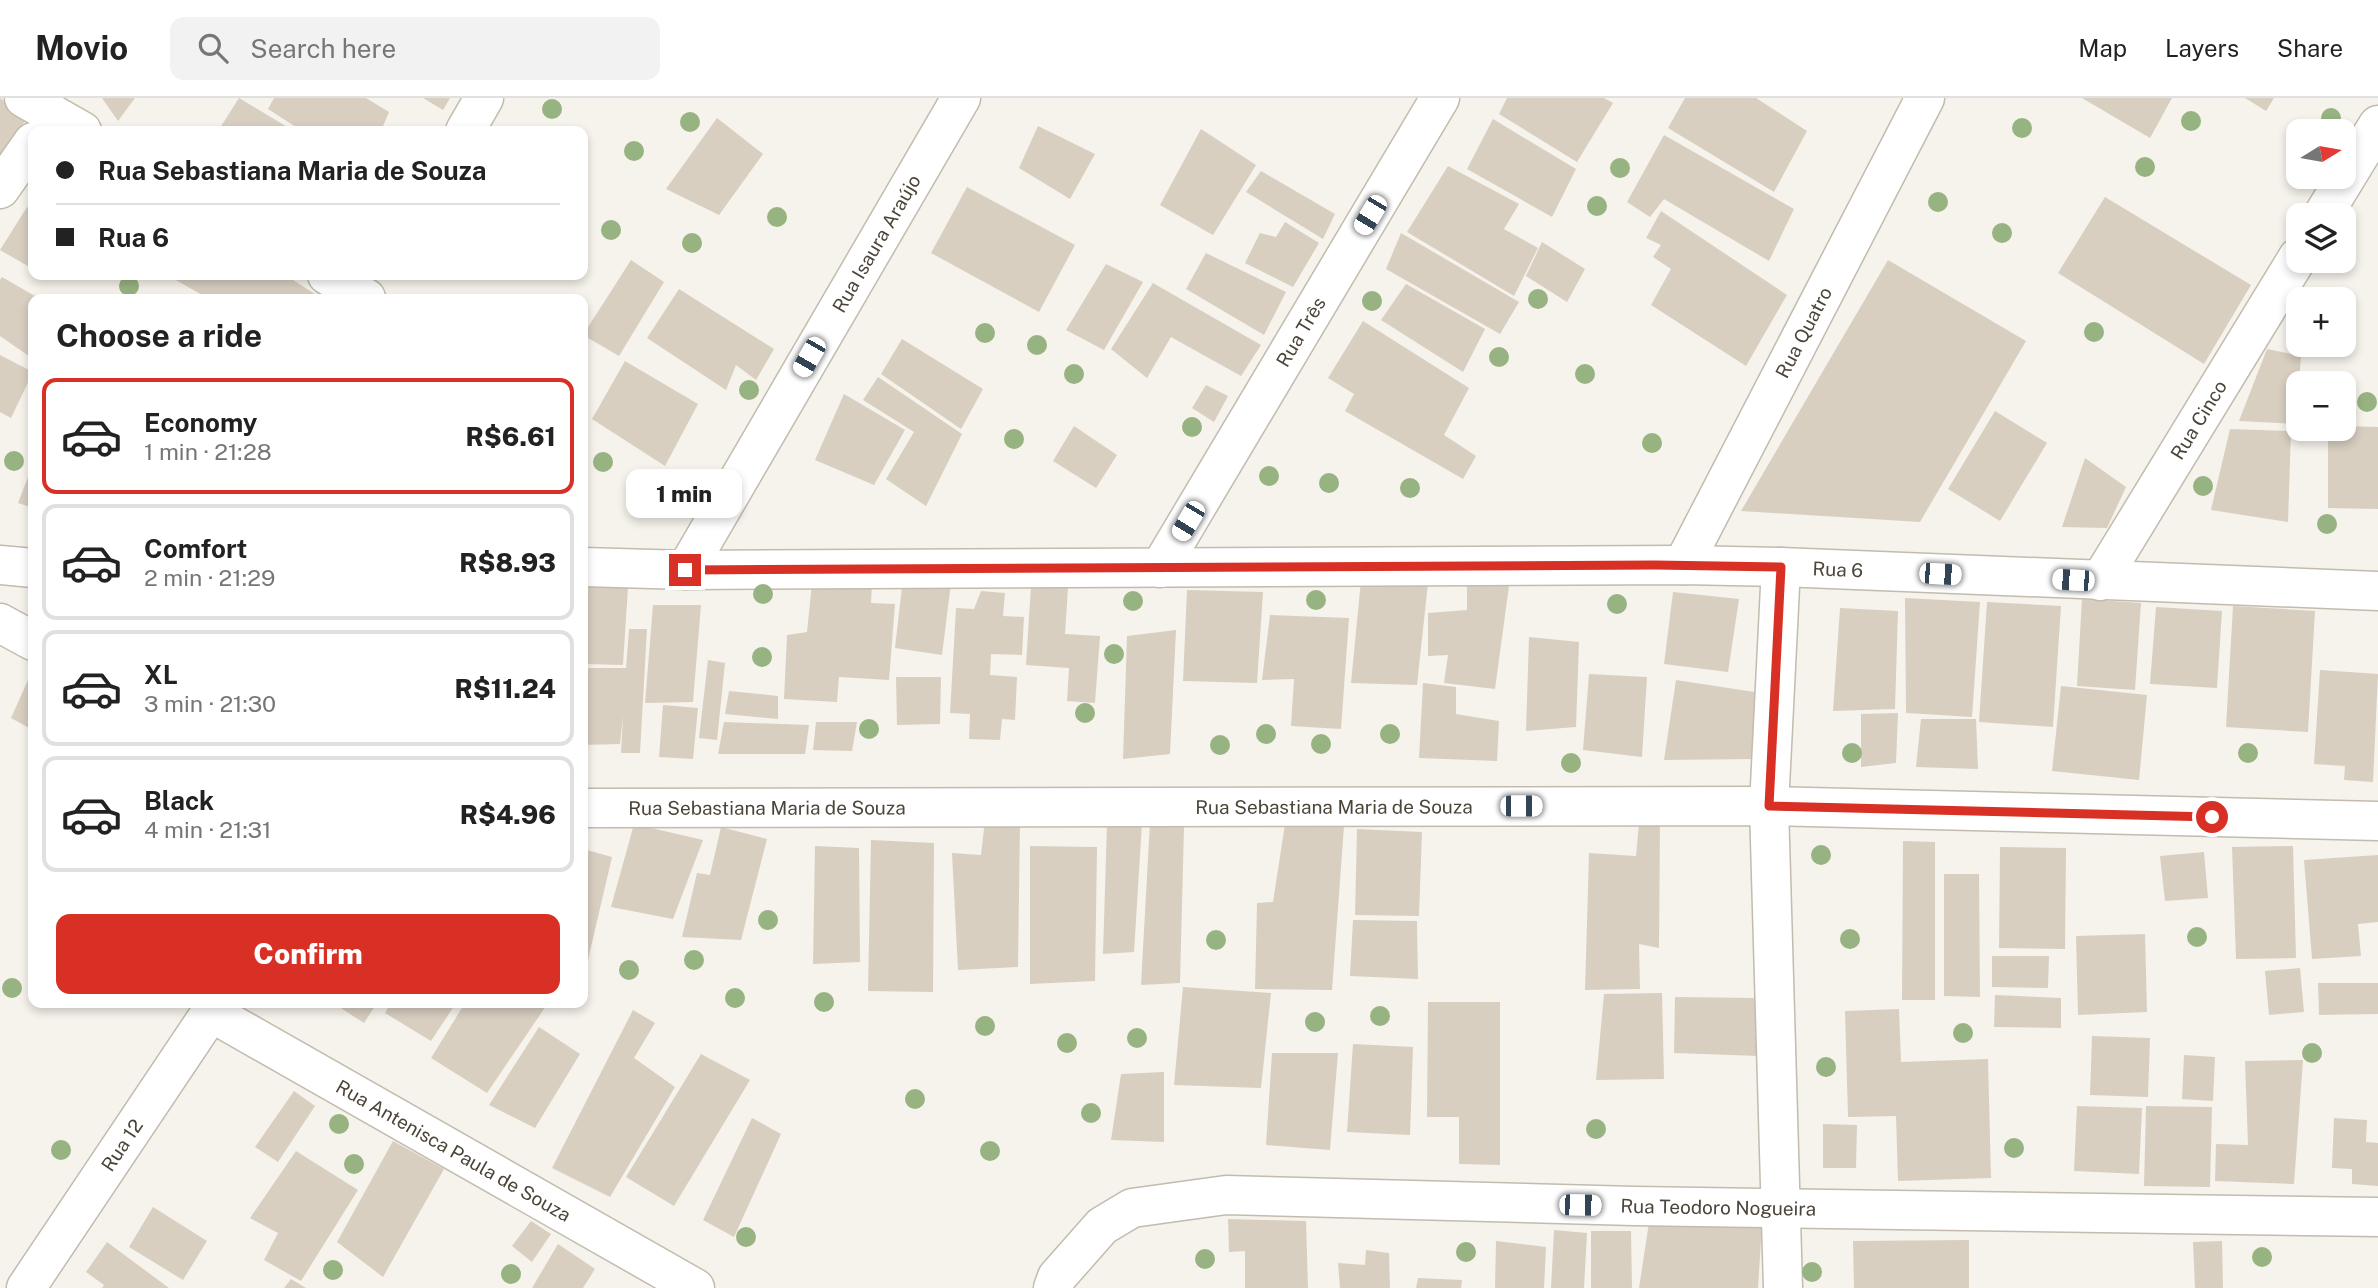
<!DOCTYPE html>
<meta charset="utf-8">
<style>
body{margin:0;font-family:"Public Sans",sans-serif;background:#f2f2f2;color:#222;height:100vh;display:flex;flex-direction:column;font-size:26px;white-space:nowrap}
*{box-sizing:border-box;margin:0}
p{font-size:23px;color:#767676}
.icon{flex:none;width:38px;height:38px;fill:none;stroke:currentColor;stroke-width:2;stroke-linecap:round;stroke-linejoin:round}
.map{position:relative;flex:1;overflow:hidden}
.side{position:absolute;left:28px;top:196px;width:560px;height:714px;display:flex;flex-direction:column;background:#fff;border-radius:14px;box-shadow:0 4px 10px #0003}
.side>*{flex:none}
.top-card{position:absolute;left:28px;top:28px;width:560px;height:154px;border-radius:14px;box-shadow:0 4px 10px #0003;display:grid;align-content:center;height:154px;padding:0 28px;background:#fff}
.needle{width:46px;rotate:79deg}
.fabs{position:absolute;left:2286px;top:21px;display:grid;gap:14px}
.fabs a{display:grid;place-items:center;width:70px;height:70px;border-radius:14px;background:#fff;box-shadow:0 4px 10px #0003;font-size:35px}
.end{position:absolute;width:32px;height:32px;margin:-16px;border:9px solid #d93025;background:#fff;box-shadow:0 0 0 4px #fff}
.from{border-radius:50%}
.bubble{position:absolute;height:49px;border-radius:14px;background:#fff;box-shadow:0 4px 10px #0003;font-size:23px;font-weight:800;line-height:49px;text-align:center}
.car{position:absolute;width:21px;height:42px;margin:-21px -10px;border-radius:9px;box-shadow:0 0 5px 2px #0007;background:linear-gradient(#fff 24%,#345 0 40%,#fff 0 76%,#345 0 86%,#fff 0)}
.top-card b{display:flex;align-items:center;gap:24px;height:66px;font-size:26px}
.top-card b+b{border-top:2px solid #e0e0e0}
.top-card i{width:18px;height:18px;background:#222}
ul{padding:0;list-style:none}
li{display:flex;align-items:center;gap:21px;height:116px;margin:0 14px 10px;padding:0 14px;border:4px solid #e0e0e0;border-radius:14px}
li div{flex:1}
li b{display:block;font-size:26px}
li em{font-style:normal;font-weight:800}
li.on{border-color:#d93025}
li>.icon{width:63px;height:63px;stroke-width:1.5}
h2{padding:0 28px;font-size:32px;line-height:84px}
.button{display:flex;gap:14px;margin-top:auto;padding:14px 28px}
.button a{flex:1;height:80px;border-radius:14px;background:#d93025;color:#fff;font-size:28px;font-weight:800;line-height:80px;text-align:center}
header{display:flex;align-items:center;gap:42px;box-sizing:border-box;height:98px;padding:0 35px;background:#fff;border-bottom:2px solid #e0e0e0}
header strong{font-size:33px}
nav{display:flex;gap:38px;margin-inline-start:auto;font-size:24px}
.search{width:490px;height:63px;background:#f2f2f2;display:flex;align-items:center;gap:18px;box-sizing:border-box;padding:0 24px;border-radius:14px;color:#767676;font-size:26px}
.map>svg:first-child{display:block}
</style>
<header>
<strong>Movio</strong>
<div class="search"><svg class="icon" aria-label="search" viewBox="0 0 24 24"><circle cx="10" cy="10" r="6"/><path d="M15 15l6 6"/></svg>Search here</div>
<nav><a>Map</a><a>Layers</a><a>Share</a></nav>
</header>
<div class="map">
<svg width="2378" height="1190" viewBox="0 0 2378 1190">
<rect width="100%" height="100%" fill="#f6f3ec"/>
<g fill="#d8cfc1">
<path d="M0,0l27,20 -27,41z"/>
<path d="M102,0h33l-17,23z"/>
<path d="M239,0l55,33h-76z"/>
<path d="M274,0h92l23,14 -8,19h-64l-6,-4 -3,4h-6l-34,-22z"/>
<path d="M423,0h27l-7,12z"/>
<path d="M1507,0h97l9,5 -36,59 -78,-48z"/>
<path d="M1685,0h71l51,33 -33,61 -106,-64z"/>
<path d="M2082,0h90l-22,40z"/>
<path d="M2245,0h29l-8,13z"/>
<path d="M717,20l46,36 -44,61 -53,-26z"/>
<path d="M1493,21l83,50 -24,48 -85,-48z"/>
<path d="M1038,28l57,28 -25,45 -51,-31z"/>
<path d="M1201,31l55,36 -43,70 -53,-30z"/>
<path d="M1664,37l130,74 -25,52 -105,-62 -14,18 -23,-15z"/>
<path d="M1448,68l71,38 -15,25 34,19 -24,48 -107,-64z"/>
<path d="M1261,73l74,43 -12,25 -77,-47z"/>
<path d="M967,89l108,58 -36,67 -108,-59z"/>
<path d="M2105,99l146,88 -47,79 -146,-91z"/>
<path d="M27,109l6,4v58l-33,-19z"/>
<path d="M1661,113l126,84 -41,71 -95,-61 20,-36 -18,-12 8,-12 -15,-7z"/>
<path d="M1285,124l34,21 -26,44 -48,-24 15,-30 16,4z"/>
<path d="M1401,135l118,69 -19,32 -114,-65z"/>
<path d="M1542,144l43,27 -18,33 -41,-26z"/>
<path d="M1206,155l80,39 -22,43 -78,-46z"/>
<path d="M631,162l33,22 -45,74 -36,-21z"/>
<path d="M1888,162l138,81 -106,181 -179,-11z"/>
<path d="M1106,166l37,18 -39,68 -38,-20z"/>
<path d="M177,177h108l38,24h-114l-35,-20z"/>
<path d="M2,179l38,22h-7v60l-33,-23v-56z"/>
<path d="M1153,185l108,62 -20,31 -70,-39 -24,41 -36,-29z"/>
<path d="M1406,186l79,45 -22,43 -82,-52z"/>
<path d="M679,191l95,60 -18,31 -20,-15 -10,25 -79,-52z"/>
<path d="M1363,223l106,67 -25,47 32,21 -13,23 -118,-68 9,-17 -26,-16z"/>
<path d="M902,241l81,50 -22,40 -80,-55z"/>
<path d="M2267,251l34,7 -5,68 -57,-3z"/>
<path d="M0,257l33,17 -22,46 -11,-6z"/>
<path d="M625,263l73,43 -33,62 -73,-47z"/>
<path d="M878,279l84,57 -36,72 -40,-27 28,-47 -51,-32z"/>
<path d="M1206,287l22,11 -14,26 -22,-14z"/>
<path d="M844,296l61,36 -31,55 -59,-25z"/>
<path d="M1995,313l52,32 -47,78 -52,-32z"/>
<path d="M1074,328l43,29 -21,33 -43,-27z"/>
<path d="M2343,328l35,1v82l-50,-1v-79h15z"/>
<path d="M2230,331l61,2 -3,91 -77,-12z"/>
<path d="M2085,360l41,29 -19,41 -45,-1z"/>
<path d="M33,366v44l-15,-5z"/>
<path d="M903,480l48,5 -9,72 -47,-7z"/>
<path d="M1361,482l67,3 -11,102 -66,-2z"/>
<path d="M1467,483l42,5 -14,103 -51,-6 4,-28 -20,1v-43l39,-3z"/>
<path d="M583,485l45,4 -5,78 -40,-1z"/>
<path d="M812,485l60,1 -1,19 24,1 -6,76 -50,-3 -2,25 -53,-3 3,-64 20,-3z"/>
<path d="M1031,488l37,2 -3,46 35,2 -5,67 -28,-2 2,-33 -43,-3z"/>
<path d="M1187,492l76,2 -6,91 -74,-2z"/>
<path d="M981,493l24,2 -2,23 21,1 -2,38 -31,-1 -1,21 27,2 -2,43 -13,-1 -2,21 -31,-1 1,-25 -20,-1 6,-105 18,1z"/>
<path d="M1673,494l66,7 -11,73 -64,-8z"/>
<path d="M1905,500l75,4 -8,115 -66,-4z"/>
<path d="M2082,501l59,4 -6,87 -58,-4z"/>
<path d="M1987,504l74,4 -8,121 -74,-5z"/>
<path d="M653,507h48l-8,97 -48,1z"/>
<path d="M2233,508l82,5 -7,121 -82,-5z"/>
<path d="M2156,509l66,4 -5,77 -67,-4z"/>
<path d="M1840,510l58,3 -3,98 -62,2z"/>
<path d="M1270,517l79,3 -8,111 -50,-3 3,-47 -32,1z"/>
<path d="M629,531h18l-7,124h-19l2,-38 -3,29 -37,1v-77h43z"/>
<path d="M1176,532l-6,124 -47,5 4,-123z"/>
<path d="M1529,539l50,5 -3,85 -50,4z"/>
<path d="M708,562l17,3 -8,77 -18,-2z"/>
<path d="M33,571v61l-22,-12z"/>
<path d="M2320,572l58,4 -5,108 -29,-2 1,-14 -31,-2z"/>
<path d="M1589,576l58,3 -5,80 -59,-7z"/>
<path d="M896,579h45l-1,47 -43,1z"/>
<path d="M1676,582l85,13 -6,66 -91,1z"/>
<path d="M1423,585l33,4v27l43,7 -2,40 -78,-3z"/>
<path d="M2061,588l86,9 -8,85 -87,-9z"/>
<path d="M729,593l49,5v23l-53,-5z"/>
<path d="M663,607l35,3 -5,51 -34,-2z"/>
<path d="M1898,615l-2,50 -35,4v-53z"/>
<path d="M1921,621h55l2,50 -62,-2z"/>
<path d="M724,624l85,3 -4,29h-87z"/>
<path d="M816,624h41l-5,29 -39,-1z"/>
<path d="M985,722l35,3 -2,144 -60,3 -6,-117 29,2z"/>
<path d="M1660,722l-1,128 -20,-4 1,45 -55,1 4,-137 47,3 3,-33z"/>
<path d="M1150,724l34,4 -4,157 -39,2z"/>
<path d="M1107,725h35l-8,129 -31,2z"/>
<path d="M634,726l69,16 -30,79 -62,-12z"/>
<path d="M1285,726l59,2 -12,164 -77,-1 2,-86 16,-1z"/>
<path d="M721,729l46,12 -26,101 -59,-3 15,-64 13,2z"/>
<path d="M1357,731l65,3 -3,84 -64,-1z"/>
<path d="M871,742l63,3 -1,149 -65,-1z"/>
<path d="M1903,743l32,1v158h-33z"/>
<path d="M815,748l44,2 1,114 -47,2z"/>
<path d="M1030,748l67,1 -2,134 -65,3z"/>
<path d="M2293,748l3,112 -60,1 -4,-112z"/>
<path d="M2000,749l66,1 -1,101 -66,-1z"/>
<path d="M583,751l29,8 -25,107 -4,-1z"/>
<path d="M2204,754l4,46 -43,3 -5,-45z"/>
<path d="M2378,757v67l-20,2 3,32 -49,3 -8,-99z"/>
<path d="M1944,776h35l1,123 -36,-1z"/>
<path d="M1353,822l64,1 1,58 -68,-3z"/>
<path d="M2145,836l2,78 -69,3 -2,-79z"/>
<path d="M1992,858h57l-1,32 -56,-1z"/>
<path d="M2300,870l4,44 -35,3 -4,-44z"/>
<path d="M2318,885h60v31l-59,1z"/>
<path d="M1183,889l88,6 -10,95 -87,-3z"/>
<path d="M1662,895l2,86 -68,1 8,-86z"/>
<path d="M1995,897l66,3v30l-67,-1z"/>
<path d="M1675,899l80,1 4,58 -85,-3z"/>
<path d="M1428,904h72v163l-41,-1v-47h-32z"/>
<path d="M333,905h44l-13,20z"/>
<path d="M391,905h65l-25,38 -46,-28z"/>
<path d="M465,905h83l-61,90 -56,-35z"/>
<path d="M1899,911l2,53 87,-3 3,119 -93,3 -2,-65 -48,1 -3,-106z"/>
<path d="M633,912l22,13 -21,35 41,29 -65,110 -58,-29z"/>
<path d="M539,929l41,27 -45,74 -46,-23z"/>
<path d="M2092,938l58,2 -2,59 -58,-2z"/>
<path d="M1353,946l60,3 -3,88 -63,-3z"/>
<path d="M1272,955h66l-8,97 -64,-5z"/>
<path d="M701,956l49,26 -76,126 -48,-29z"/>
<path d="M2184,957l31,2 -2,44 -31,-2z"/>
<path d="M2303,962l-9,124 -79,-3 1,-37 32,1 -3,-84z"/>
<path d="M1164,974v70l-53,-2 10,-66z"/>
<path d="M294,993l21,15 -37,56 -23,-15z"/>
<path d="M2077,1008l65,2 -3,66 -65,-3z"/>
<path d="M2146,1008l66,1 -2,80 -66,-1z"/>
<path d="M752,1020l29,16 -47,103 -31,-17z"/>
<path d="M2334,1020l33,2 -1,22 12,1v43l-26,-2v-15l-20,-1z"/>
<path d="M1823,1026l34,1 -1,43h-33z"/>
<path d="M393,1043l51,28 -61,108 -46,-35z"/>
<path d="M296,1053l62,39 -57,91 -37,-21 14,-27 -28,-15z"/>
<path d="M153,1109l54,34 -24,39 -54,-33z"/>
<path d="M1650,1118l112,8 -4,64h-119z"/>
<path d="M1228,1121l78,2 2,67h-63v-37l-16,1z"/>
<path d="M531,1123l20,13 -19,28 -20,-16z"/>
<path d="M1554,1132l33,3 -3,55h-33z"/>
<path d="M1591,1133h40l1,57h-41z"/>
<path d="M1969,1142v48h-115l-1,-47z"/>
<path d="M1496,1143l50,6 -2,41h-49z"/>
<path d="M2222,1143l1,47h-28l-2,-46z"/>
<path d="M107,1144l62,46h-67l2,-3 -18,-13z"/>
<path d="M558,1146l37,25 -12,19h-51z"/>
<path d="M1366,1152l23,3 1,35h-50l-2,-25 27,2z"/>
<path d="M1418,1180l44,2 -1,8h-45z"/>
<path d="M291,1181l15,9h-22z"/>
</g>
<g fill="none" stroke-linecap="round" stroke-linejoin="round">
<g stroke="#c2bbae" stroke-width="41">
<g id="minor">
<path d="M24,0l58,33"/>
<path d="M465,33l19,-33"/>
<path d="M0,91l33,-47"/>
<path d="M2323,117l55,-90"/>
<path d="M327,177l39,23"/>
<path d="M0,467l33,3"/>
<path id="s1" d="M1683,467l242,-467"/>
<path id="s2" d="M583,469l103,3 997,-5 98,2 597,24"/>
<path d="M1781,469l-12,239 14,482"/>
<path id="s3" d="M1160,470l280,-470"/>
<path id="s4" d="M686,472l275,-472"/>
<path id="s5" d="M2100,483l198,-324"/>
<path d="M0,525l33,18"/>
<path id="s6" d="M583,710l1186,-2 609,15"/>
<path id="s7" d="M212,915l483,275"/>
<path id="s8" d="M26,1190l191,-285"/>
<path id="s9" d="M1053,1190l4,-11 45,-51 30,-18 94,-13 408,11 744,11"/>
</g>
</g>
<use href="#minor" stroke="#fff" stroke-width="38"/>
</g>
<g fill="#97b381">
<circle cx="552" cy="11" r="10"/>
<circle cx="2331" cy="20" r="10"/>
<circle cx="2191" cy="23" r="10"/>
<circle cx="690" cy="24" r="10"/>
<circle cx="2022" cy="30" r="10"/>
<circle cx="634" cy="53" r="10"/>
<circle cx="2145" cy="69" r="10"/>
<circle cx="1620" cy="70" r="10"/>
<circle cx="1938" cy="104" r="10"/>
<circle cx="1597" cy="108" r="10"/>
<circle cx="777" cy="119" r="10"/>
<circle cx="611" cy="132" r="10"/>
<circle cx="2002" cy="135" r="10"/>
<circle cx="692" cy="145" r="10"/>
<circle cx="129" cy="188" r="10"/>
<circle cx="1538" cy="201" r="10"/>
<circle cx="1372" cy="203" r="10"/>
<circle cx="2094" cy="234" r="10"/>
<circle cx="985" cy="235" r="10"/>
<circle cx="1037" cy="247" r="10"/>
<circle cx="1499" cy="259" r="10"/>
<circle cx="1074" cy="276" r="10"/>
<circle cx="1585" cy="276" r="10"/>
<circle cx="749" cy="292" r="10"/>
<circle cx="2367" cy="304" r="10"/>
<circle cx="1192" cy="329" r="10"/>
<circle cx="1014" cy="341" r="10"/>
<circle cx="1652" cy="345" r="10"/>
<circle cx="14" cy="363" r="10"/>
<circle cx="603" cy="364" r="10"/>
<circle cx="1269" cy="378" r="10"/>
<circle cx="1329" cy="385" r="10"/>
<circle cx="2203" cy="388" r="10"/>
<circle cx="1410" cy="390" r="10"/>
<circle cx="2327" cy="426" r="10"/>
<circle cx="763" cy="496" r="10"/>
<circle cx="1316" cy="502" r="10"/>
<circle cx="1133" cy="503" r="10"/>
<circle cx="1617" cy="506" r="10"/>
<circle cx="1114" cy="556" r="10"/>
<circle cx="762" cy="559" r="10"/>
<circle cx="1085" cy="615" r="10"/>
<circle cx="869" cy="631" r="10"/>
<circle cx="1266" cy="636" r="10"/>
<circle cx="1390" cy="636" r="10"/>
<circle cx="1321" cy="646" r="10"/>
<circle cx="1220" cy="647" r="10"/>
<circle cx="1852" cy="655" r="10"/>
<circle cx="2248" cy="655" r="10"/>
<circle cx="1571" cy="665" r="10"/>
<circle cx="1821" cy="757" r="10"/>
<circle cx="768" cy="822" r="10"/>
<circle cx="2197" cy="839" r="10"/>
<circle cx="1850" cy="841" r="10"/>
<circle cx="1216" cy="842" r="10"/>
<circle cx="694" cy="862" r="10"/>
<circle cx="629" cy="872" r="10"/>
<circle cx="12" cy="890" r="10"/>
<circle cx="735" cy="900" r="10"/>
<circle cx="824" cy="904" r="10"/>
<circle cx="1380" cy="918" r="10"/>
<circle cx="1315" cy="924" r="10"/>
<circle cx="985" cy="928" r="10"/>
<circle cx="1963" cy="935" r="10"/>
<circle cx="1137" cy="940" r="10"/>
<circle cx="1067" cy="945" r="10"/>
<circle cx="2312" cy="955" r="10"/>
<circle cx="1826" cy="969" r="10"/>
<circle cx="915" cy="1001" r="10"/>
<circle cx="1091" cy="1015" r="10"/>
<circle cx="339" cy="1026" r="10"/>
<circle cx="1596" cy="1031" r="10"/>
<circle cx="2014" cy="1050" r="10"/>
<circle cx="61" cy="1052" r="10"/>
<circle cx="990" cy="1053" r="10"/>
<circle cx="354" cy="1066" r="10"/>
<circle cx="746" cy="1139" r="10"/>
<circle cx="1466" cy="1154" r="10"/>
<circle cx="2262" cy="1159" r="10"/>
<circle cx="1205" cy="1161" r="10"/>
<circle cx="333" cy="1172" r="10"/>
<circle cx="1812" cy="1174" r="10"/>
<circle cx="511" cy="1176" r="10"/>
</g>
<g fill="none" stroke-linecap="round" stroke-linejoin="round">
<path stroke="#d93025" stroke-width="9" d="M685,472l970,-5 126,2 -12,239 443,11"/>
</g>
<g text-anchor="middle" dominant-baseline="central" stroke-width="5" stroke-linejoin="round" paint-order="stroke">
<g font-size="19" fill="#4b4439" stroke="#fff">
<text stroke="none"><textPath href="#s4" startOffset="378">Rua Isaura Araújo</textPath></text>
<text stroke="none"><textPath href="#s1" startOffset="262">Rua Quatro</textPath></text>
<text stroke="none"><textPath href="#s3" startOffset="275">Rua Três</textPath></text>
<text stroke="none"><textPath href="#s5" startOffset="189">Rua Cinco</textPath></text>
<text stroke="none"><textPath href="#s2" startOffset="1255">Rua 6</textPath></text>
<text stroke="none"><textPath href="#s6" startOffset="751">Rua Sebastiana Maria de Souza</textPath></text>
<text stroke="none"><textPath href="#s6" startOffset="184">Rua Sebastiana Maria de Souza</textPath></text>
<text stroke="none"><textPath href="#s8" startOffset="172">Rua 12</textPath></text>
<text stroke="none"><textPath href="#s7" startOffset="278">Rua Antenisca Paula de Souza</textPath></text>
<text stroke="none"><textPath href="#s9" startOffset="702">Rua Teodoro Nogueira</textPath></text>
</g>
</g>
</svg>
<div class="fabs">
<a><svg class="needle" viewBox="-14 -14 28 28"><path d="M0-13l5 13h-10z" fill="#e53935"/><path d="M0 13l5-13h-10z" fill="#767676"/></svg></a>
<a><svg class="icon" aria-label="layers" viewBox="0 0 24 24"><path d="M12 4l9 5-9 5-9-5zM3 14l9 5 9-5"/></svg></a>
<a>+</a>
<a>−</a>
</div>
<i class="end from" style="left:2212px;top:719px"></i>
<i class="end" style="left:685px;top:472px"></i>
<div class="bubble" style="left:626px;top:371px;width:116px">1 min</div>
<i class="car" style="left:1370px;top:117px;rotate:211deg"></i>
<i class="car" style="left:809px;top:259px;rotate:210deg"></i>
<i class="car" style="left:1188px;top:423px;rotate:211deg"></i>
<i class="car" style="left:1940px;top:476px;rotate:93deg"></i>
<i class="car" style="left:2073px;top:482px;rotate:273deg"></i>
<i class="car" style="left:1521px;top:708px;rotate:90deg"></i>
<i class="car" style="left:1580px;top:1107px;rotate:91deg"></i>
<div class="top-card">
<b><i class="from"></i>Rua Sebastiana Maria de Souza</b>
<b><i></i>Rua 6</b>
</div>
<section class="side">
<h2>Choose a ride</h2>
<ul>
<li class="on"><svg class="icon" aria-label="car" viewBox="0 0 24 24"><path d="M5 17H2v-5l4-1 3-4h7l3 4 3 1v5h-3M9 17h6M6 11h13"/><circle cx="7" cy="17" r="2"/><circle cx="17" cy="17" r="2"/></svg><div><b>Economy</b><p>1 min · 21:28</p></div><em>R$6.61</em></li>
<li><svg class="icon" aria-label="car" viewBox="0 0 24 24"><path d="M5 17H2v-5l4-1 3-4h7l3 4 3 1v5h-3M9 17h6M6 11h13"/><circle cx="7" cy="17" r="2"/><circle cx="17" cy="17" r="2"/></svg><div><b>Comfort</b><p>2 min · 21:29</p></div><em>R$8.93</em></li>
<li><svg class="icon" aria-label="car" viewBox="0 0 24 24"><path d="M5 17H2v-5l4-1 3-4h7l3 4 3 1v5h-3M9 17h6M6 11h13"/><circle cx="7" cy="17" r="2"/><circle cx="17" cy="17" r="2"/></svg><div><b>XL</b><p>3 min · 21:30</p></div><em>R$11.24</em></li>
<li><svg class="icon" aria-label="car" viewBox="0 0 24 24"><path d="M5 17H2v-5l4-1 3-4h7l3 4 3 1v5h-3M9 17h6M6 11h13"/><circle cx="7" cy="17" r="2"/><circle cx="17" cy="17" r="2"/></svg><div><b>Black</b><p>4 min · 21:31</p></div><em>R$4.96</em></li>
</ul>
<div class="button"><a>Confirm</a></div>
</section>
</div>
